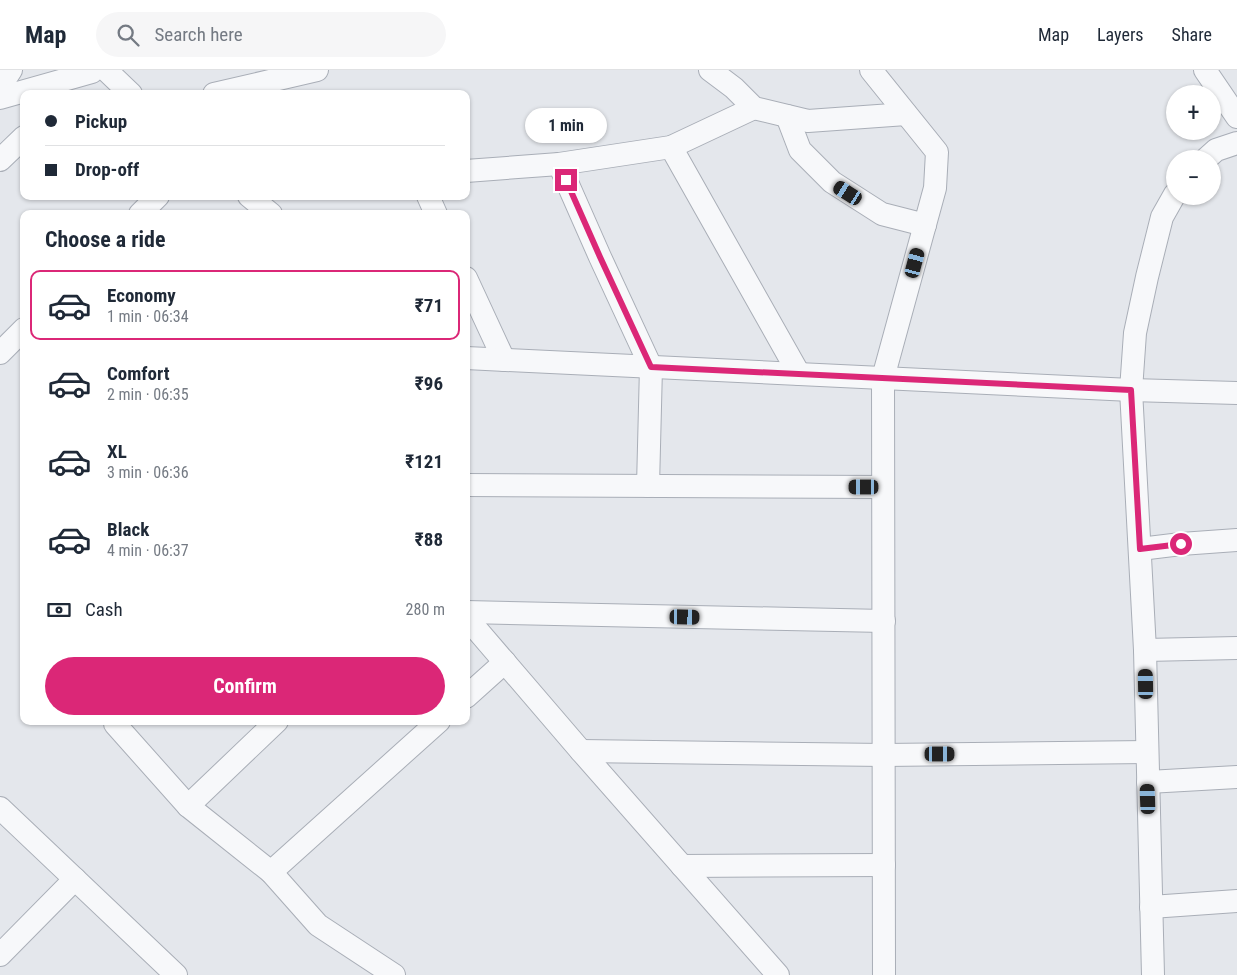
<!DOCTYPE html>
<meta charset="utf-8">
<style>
body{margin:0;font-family:"Roboto Condensed",sans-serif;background:#f6f6f7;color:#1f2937;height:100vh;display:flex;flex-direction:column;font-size:19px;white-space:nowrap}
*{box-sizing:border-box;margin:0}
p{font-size:16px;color:#747a83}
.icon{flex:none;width:28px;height:28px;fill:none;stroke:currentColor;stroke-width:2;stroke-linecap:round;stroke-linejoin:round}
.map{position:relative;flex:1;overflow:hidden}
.details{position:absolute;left:20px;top:140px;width:450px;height:515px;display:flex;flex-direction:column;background:#fff;border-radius:10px;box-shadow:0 1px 4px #0004}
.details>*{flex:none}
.top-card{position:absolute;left:20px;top:20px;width:450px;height:110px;border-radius:10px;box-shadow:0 1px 4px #0004;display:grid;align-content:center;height:110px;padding:0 25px;background:#fff}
.controls{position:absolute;left:1166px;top:15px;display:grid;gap:10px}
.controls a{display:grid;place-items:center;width:55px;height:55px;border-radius:50%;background:#fff;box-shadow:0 1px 4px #0004;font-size:25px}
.end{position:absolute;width:22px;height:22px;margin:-11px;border:6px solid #db2777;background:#fff;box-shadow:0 0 0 2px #fff}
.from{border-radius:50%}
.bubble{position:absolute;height:35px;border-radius:18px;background:#fff;box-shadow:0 1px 4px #0004;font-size:16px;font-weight:700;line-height:35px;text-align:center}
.car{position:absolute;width:15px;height:30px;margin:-15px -8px;border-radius:6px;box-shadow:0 0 4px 1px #0007;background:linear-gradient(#222 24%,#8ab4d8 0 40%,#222 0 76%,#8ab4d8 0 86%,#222 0)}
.top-card b{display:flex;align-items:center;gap:18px;height:48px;font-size:19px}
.top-card b+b{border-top:1px solid #e0e1e3}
.top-card i{width:12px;height:12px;background:#1f2937}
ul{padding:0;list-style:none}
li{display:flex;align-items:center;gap:15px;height:70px;margin:0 10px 8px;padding:0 15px;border:2px solid transparent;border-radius:10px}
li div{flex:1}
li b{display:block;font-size:19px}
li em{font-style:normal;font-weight:700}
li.current{border-color:#db2777}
li>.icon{width:45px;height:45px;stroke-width:1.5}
h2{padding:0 25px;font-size:22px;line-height:60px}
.pay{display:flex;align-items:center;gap:12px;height:55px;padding:0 25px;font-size:19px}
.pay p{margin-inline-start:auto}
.primary-button{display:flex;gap:10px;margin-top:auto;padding:10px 25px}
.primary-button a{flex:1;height:58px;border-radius:30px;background:#db2777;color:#fff;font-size:20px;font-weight:700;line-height:58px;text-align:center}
header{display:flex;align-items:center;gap:30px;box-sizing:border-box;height:70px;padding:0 25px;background:#fff;border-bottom:1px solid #e0e1e3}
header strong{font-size:24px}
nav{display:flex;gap:28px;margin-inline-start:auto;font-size:18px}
.search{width:350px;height:45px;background:#f6f6f7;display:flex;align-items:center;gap:12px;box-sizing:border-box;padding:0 18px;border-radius:28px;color:#747a83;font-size:19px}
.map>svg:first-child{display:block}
</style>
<header>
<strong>Map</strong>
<div class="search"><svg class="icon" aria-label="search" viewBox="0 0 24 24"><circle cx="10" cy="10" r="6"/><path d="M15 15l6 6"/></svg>Search here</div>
<nav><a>Map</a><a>Layers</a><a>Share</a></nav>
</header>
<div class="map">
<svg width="1237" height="905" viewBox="0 0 1237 905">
<rect width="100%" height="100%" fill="#e4e7ec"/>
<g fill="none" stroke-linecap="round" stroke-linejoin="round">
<g stroke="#a9aeb7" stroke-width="24">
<g id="minor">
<path d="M106,0l25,24"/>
<path d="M710,0l24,18 20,20 54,13 98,-7"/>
<path d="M871,0l66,82 -2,36 -52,190 1,597"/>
<path d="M1205,0l32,47"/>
<path d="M0,17l11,-17"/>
<path d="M214,24l103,-24"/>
<path d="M0,28l92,-26"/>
<path d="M787,46l13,34 32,32 50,32 43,11"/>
<path d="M671,77l128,227"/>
<path d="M1206,89l10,-9 21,-7"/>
<path d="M0,90l24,-23"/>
<path d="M559,94l41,93 51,110 -3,119"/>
<path d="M466,101l93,-7 112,-17 83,-39"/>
<path d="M249,126l22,18"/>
<path d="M428,126l8,18"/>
<path d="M140,144l18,-18"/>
<path d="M466,208l38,82"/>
<path d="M0,283l24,-24"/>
<path d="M466,288l665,32 106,3"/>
<path d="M466,415l417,2"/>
<path d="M1140,479l41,-5 56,-4"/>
<path d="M466,542l418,9"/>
<path d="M466,547l115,134 197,224"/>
<path d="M1145,580l92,-2"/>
<path d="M466,627l39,-35"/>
<path d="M118,651l-3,3 73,82 83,66 168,-151"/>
<path d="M581,681l303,4 263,-3"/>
<path d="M1148,712l89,-5"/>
<path d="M188,736l89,-85"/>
<path d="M0,738l176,167"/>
<path d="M682,796l202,-1"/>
<path d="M271,802l47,53 76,50"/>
<path d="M1151,837l86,-6"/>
<path d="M0,885l75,-76"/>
<path d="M1153,905l-8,-325 -14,-260 4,-57 12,-56 15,-60 13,-23"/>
</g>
</g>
<use href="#minor" stroke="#f7f8fa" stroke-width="22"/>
</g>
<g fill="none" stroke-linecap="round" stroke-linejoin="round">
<path stroke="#db2777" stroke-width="6" d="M566,110l34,77 51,110 480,23 9,159 41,-5"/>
</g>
</svg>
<div class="controls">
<a>+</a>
<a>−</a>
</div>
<i class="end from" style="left:1181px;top:474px"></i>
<i class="end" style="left:566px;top:110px"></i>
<div class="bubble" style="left:525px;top:38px;width:82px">1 min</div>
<i class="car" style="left:848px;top:123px;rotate:302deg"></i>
<i class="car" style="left:915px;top:193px;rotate:15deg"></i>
<i class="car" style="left:864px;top:417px;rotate:270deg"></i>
<i class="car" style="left:685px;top:547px;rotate:91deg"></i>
<i class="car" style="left:1146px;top:614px;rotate:359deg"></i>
<i class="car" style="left:940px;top:684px;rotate:90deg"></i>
<i class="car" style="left:1148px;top:729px;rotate:358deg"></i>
<div class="top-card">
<b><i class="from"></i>Pickup</b>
<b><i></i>Drop-off</b>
</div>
<section class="details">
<h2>Choose a ride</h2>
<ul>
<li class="current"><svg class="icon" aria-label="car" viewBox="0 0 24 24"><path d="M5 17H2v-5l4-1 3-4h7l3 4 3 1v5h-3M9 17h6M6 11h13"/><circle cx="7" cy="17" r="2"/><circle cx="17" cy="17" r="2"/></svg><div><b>Economy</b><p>1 min · 06:34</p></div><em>₹71</em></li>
<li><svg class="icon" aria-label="car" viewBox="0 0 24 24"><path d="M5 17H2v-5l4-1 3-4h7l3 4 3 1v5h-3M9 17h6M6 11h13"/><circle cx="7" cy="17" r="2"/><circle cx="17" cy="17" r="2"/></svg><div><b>Comfort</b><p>2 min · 06:35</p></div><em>₹96</em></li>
<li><svg class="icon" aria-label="car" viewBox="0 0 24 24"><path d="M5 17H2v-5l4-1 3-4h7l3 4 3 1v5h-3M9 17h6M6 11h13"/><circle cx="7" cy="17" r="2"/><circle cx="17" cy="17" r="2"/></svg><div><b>XL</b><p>3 min · 06:36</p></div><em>₹121</em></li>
<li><svg class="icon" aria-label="car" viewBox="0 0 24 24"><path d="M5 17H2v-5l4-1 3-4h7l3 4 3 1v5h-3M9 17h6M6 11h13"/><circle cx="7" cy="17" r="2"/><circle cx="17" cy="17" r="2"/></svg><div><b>Black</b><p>4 min · 06:37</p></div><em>₹88</em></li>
</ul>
<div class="pay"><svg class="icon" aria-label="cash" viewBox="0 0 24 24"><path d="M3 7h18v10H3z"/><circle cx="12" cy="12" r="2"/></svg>Cash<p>280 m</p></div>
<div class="primary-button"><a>Confirm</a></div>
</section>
</div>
